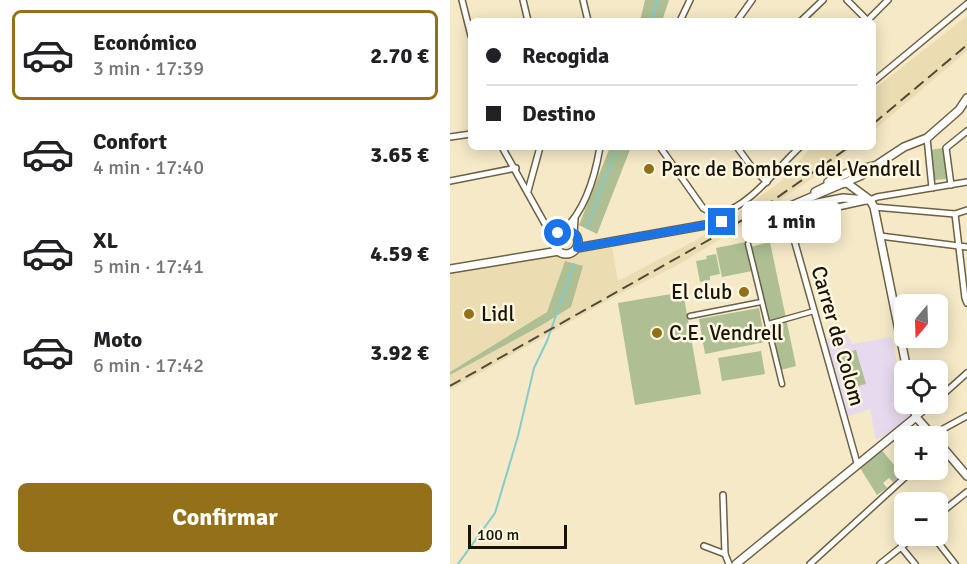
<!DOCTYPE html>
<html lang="es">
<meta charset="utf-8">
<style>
body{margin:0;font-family:Signika,sans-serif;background:#f6f6f6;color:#202124;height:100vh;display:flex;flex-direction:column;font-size:22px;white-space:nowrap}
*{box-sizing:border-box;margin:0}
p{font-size:20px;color:#757577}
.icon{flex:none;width:33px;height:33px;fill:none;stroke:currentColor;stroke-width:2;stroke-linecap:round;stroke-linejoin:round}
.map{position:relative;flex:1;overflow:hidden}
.drawer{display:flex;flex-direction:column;background:#fff;width:450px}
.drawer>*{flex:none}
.hud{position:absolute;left:18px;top:18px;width:408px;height:132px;border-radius:9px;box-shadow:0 3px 15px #0003;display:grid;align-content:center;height:132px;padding:0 18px;background:#fff}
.needle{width:39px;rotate:199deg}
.tools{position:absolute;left:444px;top:294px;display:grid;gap:12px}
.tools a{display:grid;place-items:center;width:54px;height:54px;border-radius:9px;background:#fff;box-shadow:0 3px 15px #0003;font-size:30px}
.scale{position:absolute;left:18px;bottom:15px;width:99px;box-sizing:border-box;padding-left:6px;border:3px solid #171307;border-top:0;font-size:16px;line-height:21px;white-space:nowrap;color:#171307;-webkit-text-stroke:4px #fef7e2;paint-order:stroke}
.end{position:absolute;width:27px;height:27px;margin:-14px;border:8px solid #1a73e8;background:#fff;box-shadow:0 0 0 3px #fff}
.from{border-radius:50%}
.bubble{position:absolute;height:42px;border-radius:9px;background:#fff;box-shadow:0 3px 15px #0003;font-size:20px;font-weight:800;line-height:42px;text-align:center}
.hud b{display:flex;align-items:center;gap:21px;height:57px;font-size:22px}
.hud b+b{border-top:2px solid #e0e0e0}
.hud i{width:15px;height:15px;background:#202124}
ul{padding:10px 0 0;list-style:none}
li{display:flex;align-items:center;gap:18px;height:90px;margin:0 12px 9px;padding:0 6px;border:3px solid transparent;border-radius:9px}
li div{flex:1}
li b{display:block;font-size:22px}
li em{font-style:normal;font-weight:800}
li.selected{border-color:#947018}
li>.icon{width:54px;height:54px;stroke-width:1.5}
.cta{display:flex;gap:12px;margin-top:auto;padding:12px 18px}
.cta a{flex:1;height:69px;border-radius:9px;background:#947018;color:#fff;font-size:24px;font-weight:800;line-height:69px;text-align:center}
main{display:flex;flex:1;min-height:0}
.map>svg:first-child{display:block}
</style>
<main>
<section class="drawer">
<ul>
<li class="selected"><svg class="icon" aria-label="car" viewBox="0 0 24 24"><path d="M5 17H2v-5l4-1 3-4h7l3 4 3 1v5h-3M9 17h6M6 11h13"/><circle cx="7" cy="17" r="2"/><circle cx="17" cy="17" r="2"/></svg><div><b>Económico</b><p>3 min · 17:39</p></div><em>2.70 €</em></li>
<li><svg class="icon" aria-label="car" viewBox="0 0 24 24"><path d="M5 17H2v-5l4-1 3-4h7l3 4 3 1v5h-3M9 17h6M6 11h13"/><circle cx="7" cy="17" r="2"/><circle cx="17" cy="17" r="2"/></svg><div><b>Confort</b><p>4 min · 17:40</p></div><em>3.65 €</em></li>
<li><svg class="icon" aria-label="car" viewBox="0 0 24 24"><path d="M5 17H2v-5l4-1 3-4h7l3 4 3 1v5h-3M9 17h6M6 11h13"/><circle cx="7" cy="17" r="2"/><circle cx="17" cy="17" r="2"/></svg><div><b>XL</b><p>5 min · 17:41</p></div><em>4.59 €</em></li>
<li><svg class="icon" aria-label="car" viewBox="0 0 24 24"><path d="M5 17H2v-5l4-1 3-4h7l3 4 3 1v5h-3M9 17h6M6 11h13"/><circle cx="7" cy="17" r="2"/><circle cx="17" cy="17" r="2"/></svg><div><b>Moto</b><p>6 min · 17:42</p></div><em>3.92 €</em></li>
</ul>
<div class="cta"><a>Confirmar</a></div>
</section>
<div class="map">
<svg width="517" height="564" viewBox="0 0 517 564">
<rect width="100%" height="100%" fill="#f5e9c7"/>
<g fill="#ebdcb2">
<path d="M517,16v35l-94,80v-41z"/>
<path d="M362,147h40l-11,10 1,2 -110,73 -56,34 -62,31 -164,93v-15l92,-50 29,-18 -6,-46 -18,51 -97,60v-102l91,-15 71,-7 6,33 78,-41 37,-24 47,-34z"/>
</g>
<path fill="#e7daee" d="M397,334l5,10 40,-7 5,28 7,20v19h7l5,13 -40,23 -6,-31 -23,8 -21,-78z"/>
<g fill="#adbf93">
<path d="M195,0h24l-6,18 4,3h-27z"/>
<path d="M160,147h21l-34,87 -18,-9z"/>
<path d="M493,148l4,31 -13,1 -4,-30z"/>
<path d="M361,216l3,13 -19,4 -2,-9 3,-5z"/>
<path d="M296,242l6,29 -30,6 -6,-29z"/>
<path d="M320,242l26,124 -15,4 -30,-123z"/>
<path d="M266,254l4,20 -10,2v4l-10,2 -4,-21 11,-2 -1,-3z"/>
<path d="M115,261l18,5 -12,41 -29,18 -92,50v-3l97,-60z"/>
<path d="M233,292l18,102 -66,11 -17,-102z"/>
<path d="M309,308l6,34 -60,12 -6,-35z"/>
<path d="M406,350l10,34 -20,5 -10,-35z"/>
<path d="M311,351l4,23 -43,7 -4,-23z"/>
<path d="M427,444l25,31 -9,7 -4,-4 -6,5 4,5 -10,7 -20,-32z"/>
</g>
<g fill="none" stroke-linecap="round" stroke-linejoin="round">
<g stroke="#84cccc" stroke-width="2">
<path d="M202,21l5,-21"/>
<path d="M137,228l30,-81"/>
<path d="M8,564l37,-51 23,-77 16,-68 13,-27 27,-77"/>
</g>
<path stroke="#d4c9aa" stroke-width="7" stroke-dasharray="7 3.5" stroke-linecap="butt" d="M272,222l33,-5"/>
<g stroke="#6c6143" stroke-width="7">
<g id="pedestrian">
<path d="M298,244l34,140"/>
<path d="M240,316l71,-14"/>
<path d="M318,324l46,-13"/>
</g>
</g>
<g stroke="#6c6143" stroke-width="8">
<g id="minor">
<path d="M12,0l9,36"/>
<path d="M73,0l5,21"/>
<path d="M133,0l5,21"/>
<path d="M397,0l20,20"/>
<path d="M230,21l10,-21"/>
<path d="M287,21l15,-21"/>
<path d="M351,21l22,-21"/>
<path d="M417,21l21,-21"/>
<path d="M423,82l94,-78"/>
<path d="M0,137l21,-3"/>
<path d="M477,138l5,50"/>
<path d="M52,147l43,77 16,7"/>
<path d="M210,147l43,61c5,3 12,7 18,5 28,-6 58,-47 79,-66"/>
<path d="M287,147l16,22 14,13"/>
<path d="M0,181l66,-13"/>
<path d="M501,185l-5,-37 21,-17"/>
<path d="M78,191l12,-44"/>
<path d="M424,207l81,7 12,-4"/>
<path d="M505,214l10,84 2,5"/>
<path d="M114,230c22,-21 31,-53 36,-83"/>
<path d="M124,233l1,-14"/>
<path d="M430,236l87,11"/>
<path d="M488,399l29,-26"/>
<path d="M466,417l16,-13"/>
<path d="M482,435l35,-19"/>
<path d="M407,463l-69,-245 82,-18 7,-3 90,-15"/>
<path d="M273,495l2,59"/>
<path d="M488,515l29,-23"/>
<path d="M483,536l22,28"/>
<path d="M254,546l21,8 4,10"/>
<path d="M451,547l14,17"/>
<path d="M360,564l103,-94"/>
<path d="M430,564l35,-28"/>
</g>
</g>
<g stroke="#6c6143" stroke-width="10">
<g id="tertiary">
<path d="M378,182l24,-11 21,-5"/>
<path d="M365,192l14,-7 18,-2 23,17 4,7 33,163"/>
<path d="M352,206l41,-8 25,2"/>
<path d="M305,217l24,-6 81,-35 44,-29 23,-9 32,-28 8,-12"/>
<circle cx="116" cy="242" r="12"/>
<path d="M127,248l145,-26"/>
<path d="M0,269l109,-18"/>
<path d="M463,404l3,13"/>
<path d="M466,417l17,19"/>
<path d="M488,442l29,34"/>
<path d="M286,564l180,-147"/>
</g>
</g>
<use href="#pedestrian" stroke="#fff" stroke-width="4"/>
<use href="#minor" stroke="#fff" stroke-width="5"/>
<use href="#tertiary" stroke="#fff" stroke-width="7"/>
<g stroke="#514b39" stroke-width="2" stroke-dasharray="12 6" stroke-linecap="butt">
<path d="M423,124l94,-79"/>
<path d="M0,386l273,-154 45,-28 81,-57"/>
</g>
</g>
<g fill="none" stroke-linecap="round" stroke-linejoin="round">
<path stroke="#1a73e8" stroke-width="8" d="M108,233c7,-5 15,-4 20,5l-1,10 145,-26"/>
</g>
<g fill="#947018" stroke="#fef7e2" stroke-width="2">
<circle cx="199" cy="169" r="6"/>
<circle cx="294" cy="292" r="6"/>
<circle cx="19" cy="314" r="6"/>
<circle cx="207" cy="333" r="6"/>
</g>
<g text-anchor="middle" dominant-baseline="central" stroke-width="5" stroke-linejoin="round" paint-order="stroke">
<g font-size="21" fill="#171307" stroke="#fef7e2" text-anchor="start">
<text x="211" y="169">Parc de Bombers del Vendrell</text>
<text x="282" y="292" text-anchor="end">El club</text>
<text x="31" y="314">Lidl</text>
<text x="219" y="333">C.E. Vendrell</text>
</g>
<g font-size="21" fill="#171307" stroke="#fef7e2">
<text transform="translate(388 336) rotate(74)">Carrer de Colom</text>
</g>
</g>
</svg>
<div class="tools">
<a><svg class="needle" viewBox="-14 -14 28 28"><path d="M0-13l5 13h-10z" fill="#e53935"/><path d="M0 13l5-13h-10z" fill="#757577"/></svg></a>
<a><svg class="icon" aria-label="locate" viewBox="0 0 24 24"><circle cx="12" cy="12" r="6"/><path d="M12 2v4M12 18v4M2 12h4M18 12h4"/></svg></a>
<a>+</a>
<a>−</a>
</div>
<div class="scale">100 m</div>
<i class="end from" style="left:108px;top:233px"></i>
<i class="end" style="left:272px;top:222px"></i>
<div class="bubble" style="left:292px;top:201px;width:99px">1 min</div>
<div class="hud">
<b><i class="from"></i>Recogida</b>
<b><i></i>Destino</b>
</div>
</div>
</main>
